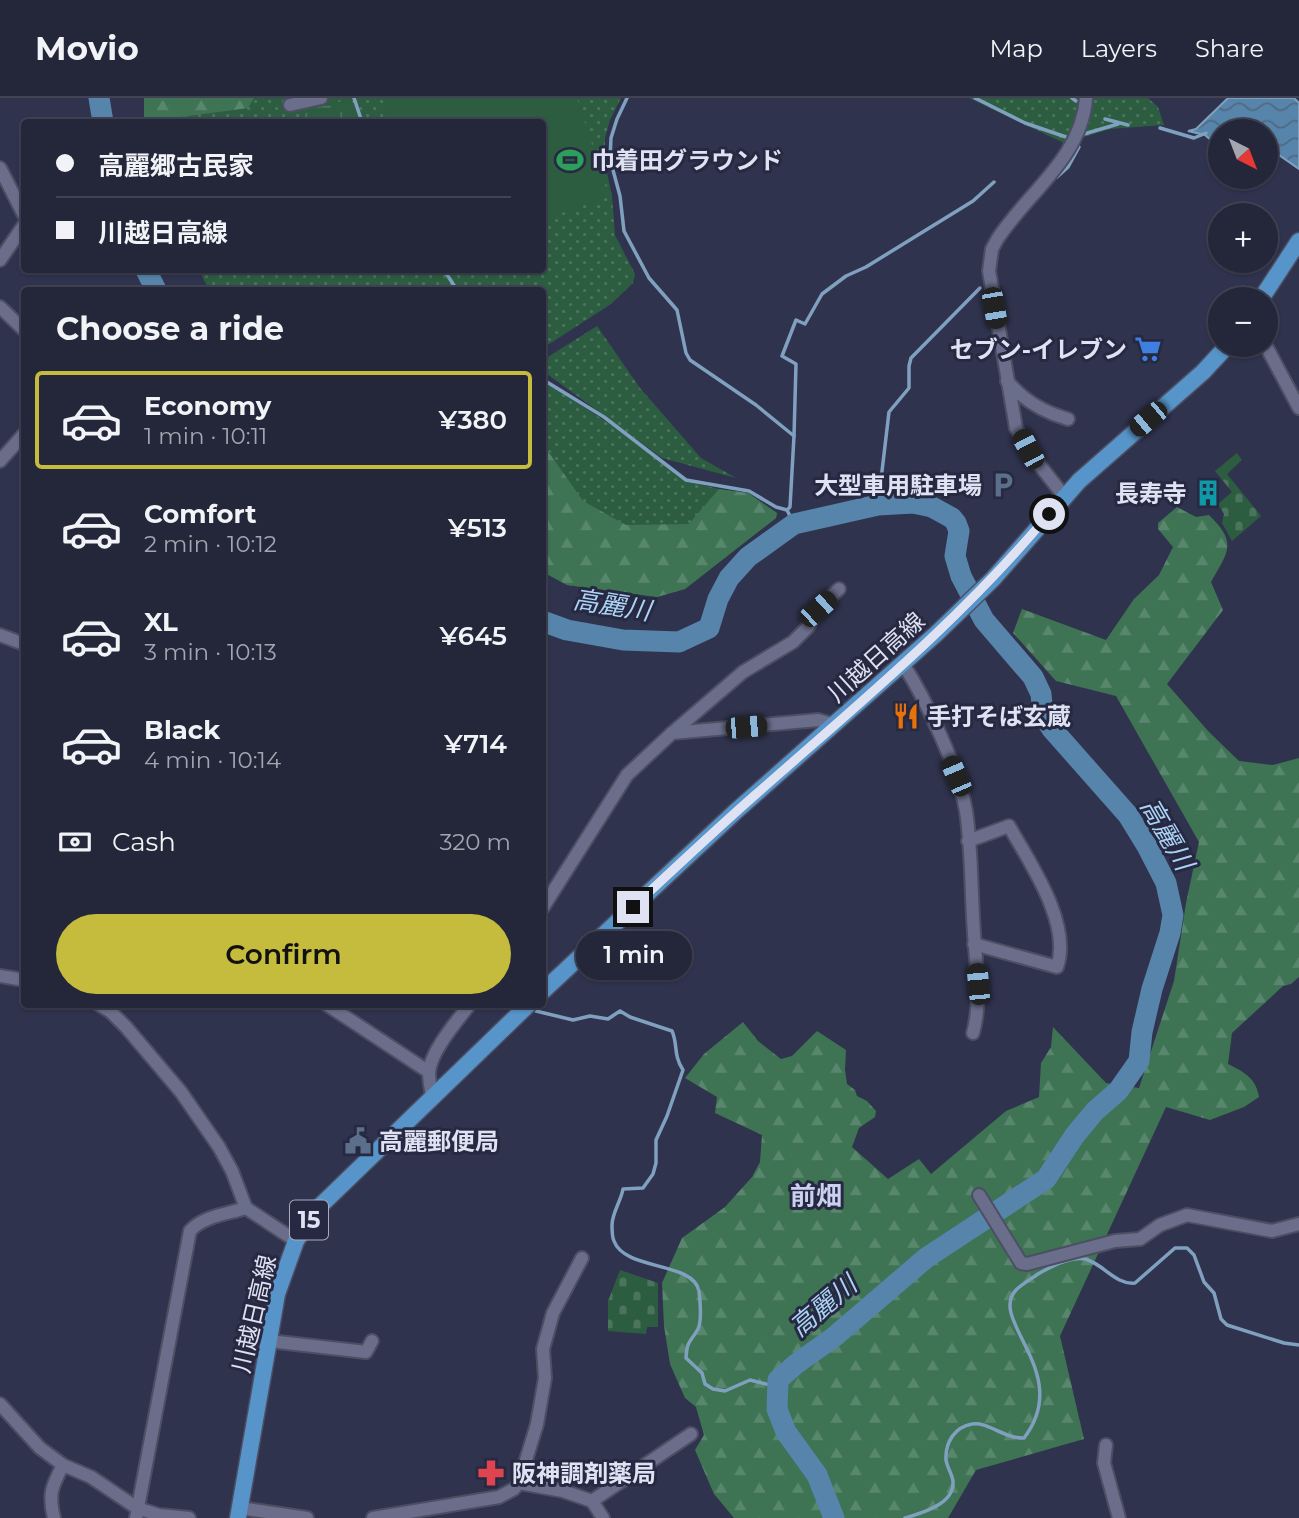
<!DOCTYPE html>
<meta charset="utf-8">
<style>
body{margin:0;font-family:Montserrat,"Noto Sans JP",sans-serif;background:#303245;color:#f1f3f6;height:100vh;display:flex;flex-direction:column;font-size:26px;white-space:nowrap}
*{box-sizing:border-box;margin:0}
p{font-size:23px;color:#a3a5af}
.icon{flex:none;width:38px;height:38px;fill:none;stroke:currentColor;stroke-width:2;stroke-linecap:round;stroke-linejoin:round}
.map{position:relative;flex:1;overflow:hidden}
.side{position:absolute;left:21px;top:189px;width:525px;height:721px;display:flex;flex-direction:column;background:#24263a;border-radius:7px;box-shadow:0 2px 5px #0004,0 0 0 2px #414354}
.side>*{flex:none}
.guide{position:absolute;left:21px;top:21px;width:525px;height:154px;border-radius:7px;box-shadow:0 2px 5px #0004,0 0 0 2px #414354;display:grid;align-content:center;height:154px;padding:0 35px;background:#24263a}
.needle{width:46px;rotate:138deg}
.buttons{position:absolute;left:1208px;top:21px;display:grid;gap:14px}
.buttons a{display:grid;place-items:center;width:70px;height:70px;border-radius:50%;background:#24263a;box-shadow:0 2px 5px #0004,0 0 0 2px #414354;font-size:35px}
.end{position:absolute;width:32px;height:32px;margin:-16px;border:9px solid #dfe2f2;background:#111;box-shadow:0 0 0 4px #111}
.from{border-radius:50%}
.bubble{position:absolute;height:49px;border-radius:24px;background:#24263a;box-shadow:0 2px 5px #0004,0 0 0 2px #414354;font-size:23px;font-weight:600;line-height:49px;text-align:center}
.car{position:absolute;width:21px;height:42px;margin:-21px -10px;border-radius:9px;box-shadow:0 0 5px 2px #0007;background:linear-gradient(#222 24%,#8ab4d8 0 40%,#222 0 76%,#8ab4d8 0 86%,#222 0)}
.guide b{display:flex;align-items:center;gap:24px;height:66px;font-size:26px}
.guide b+b{border-top:2px solid #414354}
.guide i{width:18px;height:18px;background:#f1f3f6}
ul{padding:0;list-style:none}
li{display:flex;align-items:center;gap:21px;height:98px;margin:0 14px 10px;padding:0 21px;border:4px solid transparent;border-radius:7px}
li div{flex:1}
li b{display:block;font-size:26px}
li em{font-style:normal;font-weight:600}
li.current{border-color:#c5bc3d}
li>.icon{width:63px;height:63px;stroke-width:1.5}
h2{padding:0 35px;font-size:32px;line-height:84px}
.pay{display:flex;align-items:center;gap:18px;height:77px;padding:0 35px;font-size:26px}
.pay p{margin-inline-start:auto}
.action{display:flex;gap:14px;margin-top:auto;padding:14px 35px}
.action a{flex:1;height:80px;border-radius:42px;background:#c5bc3d;color:#111;font-size:28px;font-weight:600;line-height:80px;text-align:center}
header{display:flex;align-items:center;gap:42px;box-sizing:border-box;height:98px;padding:0 35px;background:#24263a;border-bottom:2px solid #414354}
header strong{font-size:33px}
nav{display:flex;gap:38px;margin-inline-start:auto;font-size:24px}
.map>svg:first-child{display:block}
</style>
<header>
<strong>Movio</strong>
<nav><a>Map</a><a>Layers</a><a>Share</a></nav>
</header>
<div class="map">
<svg width="1299" height="1420" viewBox="0 0 1299 1420">
<defs>
<pattern id="green-dots" width="8" height="8" patternUnits="userSpaceOnUse" patternTransform="scale(1.75)"><rect width="8" height="8" fill="#2d5d41"/><path d="M2 2h.1M6 6h.1" fill="none" stroke="#4b745d" stroke-width="1.8" stroke-linecap="round"/></pattern>
<pattern id="forest-firs" width="22" height="20" patternUnits="userSpaceOnUse" patternTransform="scale(1.75)"><rect width="22" height="20" fill="#3e7354"/><path d="M5 1l3.5 6h-7zM16 11l3.5 6h-7z" fill="#59876d"/></pattern>
<pattern id="wetland-marsh" width="20" height="14" patternUnits="userSpaceOnUse" patternTransform="scale(1.75)"><rect width="20" height="14" fill="#2d5d41"/><path d="M1 5h8M5 5V1M11 12h8M15 12V8" fill="none" stroke="#4b745d"/></pattern>
<pattern id="cemetery-stones" width="16" height="16" patternUnits="userSpaceOnUse" patternTransform="scale(1.75)"><rect width="16" height="16" fill="#2d5d41"/><path d="M2 7V4a2 2 0 0 1 4 0v3zM10 15v-3a2 2 0 0 1 4 0v3z" fill="#4b745d"/></pattern>
<pattern id="water-waves" width="16" height="10" patternUnits="userSpaceOnUse" patternTransform="scale(1.75)"><rect width="16" height="10" fill="#5784aa"/><path d="M0 5q4-4 8 0t8 0" fill="none" stroke="#4f6a83"/></pattern>
</defs>
<rect width="100%" height="100%" fill="#30334d"/>
<g fill="url(#green-dots)">
<path d="M144,0h477l-11,22 -5,18v25l7,33 3,39 20,39 -2,9 -22,21 -68,44 -1,-58h-333l-10,-20h343v-148h-398z"/>
<path d="M969,0h179l10,9 6,18 -54,4 -46,14z"/>
<path d="M597,228l43,62 61,70 35,20 -74,-20 -119,-87v-11z"/>
<path d="M542,282l68,44 76,57 33,8 29,4 29,20 -1,5 -91,71 -28,8 -90,-12 -24,-13z"/>
</g>
<g fill="url(#forest-firs)">
<path d="M144,0h110l-6,10 -104,14z"/>
<path d="M543,350l7,6 33,47 43,24 63,-1 30,-35 29,4 29,20 -1,5 -91,71 -28,8 -90,-12 -24,-13z"/>
<path d="M1177,409l19,10 13,-2c29,28 19,37 2,67l12,28 -56,74 42,48 30,29 34,4 26,-7v219l-8,7 -8,2 -51,47 -4,31c16,8 28,14 31,33l-15,10 -34,13 -44,-13 -106,229 24,103 -108,31 -28,48h-214l-20,-24 -19,-44 9,-15 -8,-28 -11,-9 -15,-34 -6,-38 -2,-43 20,-45 43,-31 27,-30 8,-15 2,-27 -47,-22 2,-16 -32,-19 19,-24 39,-32 15,19 23,18 11,-3 25,-25 29,19 -1,20 2,14 8,6 2,6 10,5 9,10 -1,6 -16,11 -7,19 36,32 31,-20 12,15 75,-63 33,-14 2,-34 10,-16 2,-20 53,56 33,5 35,-107 12,-78 13,-61 -83,-146 -60,-15 -43,-48 9,-24 84,31 28,-41 25,-24 14,-28 -15,-18v-6z"/>
</g>
<path fill="url(#wetland-marsh)" d="M349,1l9,23h-53v-8l5,-4z"/>
<g fill="url(#cemetery-stones)">
<path d="M1237,355l5,7 -15,14 34,42 -29,25 -10,-18 2,-9 -6,-10 14,-12 -17,-21z"/>
<path d="M620,1172l38,13v44h-11l-1,7 -38,-3v-30z"/>
</g>
<path fill="#2d5d41" d="M383,0h194l32,99 -66,22 -1,-97h-150z"/>
<path fill="url(#water-waves)" stroke="#80a0c0" stroke-width="2" d="M1228,0h66l5,5v66l-23,-16 -11,-4v-18h-45v17l-15,-13 -17,-4 8,-2z"/>
<g fill="none" stroke-linecap="round" stroke-linejoin="round">
<g stroke="#80a0c0" stroke-width="3.5">
<path d="M354,0l8,24"/>
<path d="M627,0l-10,21 -6,19 -1,21 10,37 4,35 25,47 28,32 9,43 4,7 66,45 38,31 -4,71 -3,3"/>
<path d="M975,0l50,25 41,14"/>
<path d="M1072,0l4,3"/>
<path d="M1105,21l23,6"/>
<path d="M1160,30l34,10 12,-5"/>
<path d="M1084,36l34,-10"/>
<path d="M1057,79l11,-10 11,-20"/>
<path d="M412,172l2,2 3,-2"/>
<path d="M444,172l13,20"/>
<path d="M542,281l62,38 82,63 63,11 27,16 11,3 7,14"/>
<path d="M794,338l2,-72 -14,-8 14,-36 9,4 17,-30 24,-18 20,-9 107,-66 21,-19"/>
<path d="M878,407l11,-93 20,-24v-22l2,-8 69,-70"/>
<path d="M473,909l9,-2 33,2"/>
<path d="M536,913l37,9 17,-4 18,3 12,-8 10,6 42,14c6,13 1,24 11,39l-16,46 -11,24v23l-3,11 -10,14 -20,1c-2,12 -11,24 -11,36 0,4 0,12 2,16 11,30 79,20 85,50 1,9 3,30 -1,38 -8,14 -11,11 -12,29l16,15 3,11 8,5 12,2 25,-11 28,7"/>
<path d="M905,1420c17,-5 50,-14 48,-37 -1,-7 -6,-14 -7,-21 -1,-18 9,-33 26,-36 15,-3 33,15 52,14 50,-65 -37,-118 -8,-148 6,-6 15,-11 22,-16 12,-7 36,-20 50,-14 17,6 28,25 47,23l40,-35h12l7,7 10,27 10,11 7,26 6,6 57,18 15,2"/>
</g>
<g stroke="#5784aa" stroke-width="21">
<path d="M99,0l4,24"/>
<path d="M146,172l10,20"/>
<path d="M542,523l25,9 56,10 56,2 30,-14 9,-29 11,-21 19,-21 46,-33 84,-19 35,-2 19,4 20,11 4,5 3,8 -4,25 6,20 23,44 49,57 8,17 2,21 9,14 76,86 19,31 19,37 7,32 -3,18 -18,56 -10,43 -3,29 -21,30 -23,20 -20,24 -29,44 -120,79 -92,79 -38,27 -18,16 -1,29 9,23 31,43 17,43"/>
</g>
<g stroke="#4c4f64" stroke-width="16">
<g id="minor">
<path d="M290,7l31,-7"/>
<path d="M0,70l24,47"/>
<path d="M0,162l24,-35"/>
<path d="M0,209l24,23"/>
<path d="M1265,246l34,64"/>
<path d="M1007,283c17,20 36,31 61,38"/>
<path d="M0,363l24,-27"/>
<path d="M1064,398l-30,-38 -18,-30 -27,-157 3,-22 6,-11c31,-46 84,-82 88,-140"/>
<path d="M0,537l24,9"/>
<path d="M903,566c23,35 56,106 63,147 6,40 5,82 8,122 2,34 8,67 -1,100"/>
<path d="M672,635l71,-61 50,-30 15,-15 10,-18 21,-20"/>
<path d="M968,743l41,-15c21,37 63,98 48,141l-83,-23"/>
<path d="M542,811l85,-134 45,-42 146,-13 17,5"/>
<path d="M0,878l24,4"/>
<path d="M98,906l13,8 15,15 55,65 38,55 13,24 14,37 50,33"/>
<path d="M326,906l103,68"/>
<path d="M432,998c-1,-7 -3,-15 -3,-23 1,-21 28,-52 41,-69"/>
<path d="M979,1097l42,68 6,1 88,-23 25,-2 20,-14 27,-10 85,16 27,-7"/>
<path d="M269,1243l97,11 6,-11"/>
<path d="M0,1306l40,44 23,17 28,12 46,31 22,7 30,3"/>
<path d="M1106,1347l-2,18 15,55"/>
<path d="M519,1385l18,-59 8,-46 -2,-29 10,-36 29,-55"/>
<path d="M592,1403l99,-67"/>
<path d="M240,1410l67,10"/>
<path d="M54,1420c-6,-24 -2,-32 9,-53"/>
<path d="M136,1420l54,-287c13,-15 37,-17 56,-23"/>
<path d="M373,1420l126,-21 15,-8 5,-6 44,8 29,10 11,17"/>
</g>
</g>
<g stroke="#4c4f64" stroke-width="19">
<g id="major">
<path d="M1261,201l38,-58"/>
<path d="M542,894l193,-180 201,-178 57,-55 86,-98 124,-109 25,-27"/>
<path d="M238,1420l39,-224 19,-53 20,-31 213,-206"/>
</g>
</g>
<use href="#minor" stroke="#6a6e8b" stroke-width="12"/>
<use href="#major" stroke="#5694c9" stroke-width="16"/>
</g>
<g fill="none" stroke-linecap="round" stroke-linejoin="round">
<path stroke="#dfe2f2" stroke-width="9" d="M633,809c40,-37 80,-75 121,-111 102,-90 208,-177 295,-282"/>
</g>
<defs>
<g id="stadium-bare" transform="scale(2.1)"><path d="M0-5a6.5 5 0 1 0 0 10a6.5 5 0 1 0 0-10ZM-3.5-1.8h7v3.6h-7Z" fill="#2e9e5b" stroke="#272942" stroke-width="2.5" paint-order="stroke"/></g>
<g id="supermarket-bare" transform="scale(2.1)"><path d="M-6-5.5h2.5l.6 2H6L4.5 2H-2.5L-4.4-4H-6ZM-1.5 3.2a1.3 1.3 0 1 0 .1 0ZM3 3.2a1.3 1.3 0 1 0 .1 0Z" fill="#3f7fe0" stroke="#272942" stroke-width="2.5" paint-order="stroke"/></g>
<g id="parking-bare" transform="scale(2.1)"><path d="M-3.5-5.5H1a3.5 3.5 0 0 1 0 7H-1V5.5H-3.5ZM-1-3.4V-.6H.8a1.4 1.4 0 0 0 0-2.8Z" fill="#5c6f8a" stroke="#272942" stroke-width="2.5" paint-order="stroke"/></g>
<g id="building-bare" transform="scale(2.1)"><path d="M-4-6H4V6H1V3H-1V6H-4ZM-2.5-4.3h1.7v1.8h-1.7ZM.8-4.3h1.7v1.8H.8ZM-2.5-1h1.7V.8h-1.7ZM.8-1h1.7V.8H.8Z" fill="#0f9aa8" stroke="#272942" stroke-width="2.5" paint-order="stroke"/></g>
<g id="restaurant-bare" transform="scale(2.1)"><path d="M-5-6h1v4h1v-4h1v4h1v-4h1v5L-1.5 .5V6h-2V.5L-5-1ZM5-6V6H3V1.5H1.5Q1.5-4 5-6Z" fill="#e8710a" stroke="#272942" stroke-width="2.5" paint-order="stroke"/></g>
<g id="civic-bare" transform="scale(2.1)"><path d="M-.6-6.5H3V-4.5H.6V-3L4-1V1h2V6H-6V1h2V-1L-.6-3ZM-1.2 2.5V6h2.4V2.5Z" fill="#5c6f8a" stroke="#272942" stroke-width="2.5" paint-order="stroke"/></g>
<g id="pharmacy-bare" transform="scale(2.1)"><path d="M-2-6h4v4h4v4h-4v4h-4v-4h-4v-4h4Z" fill="#e0444e" stroke="#272942" stroke-width="2.5" paint-order="stroke"/></g>
</defs>
<g fill-rule="evenodd">
<use href="#stadium-bare" x="570" y="62"/>
<use href="#supermarket-bare" x="1148" y="251"/>
<use href="#parking-bare" x="1003" y="387"/>
<use href="#building-bare" x="1208" y="395"/>
<use href="#restaurant-bare" x="906" y="618"/>
<use href="#civic-bare" x="358" y="1043"/>
<use href="#pharmacy-bare" x="491" y="1375"/>
</g>
<g text-anchor="middle" dominant-baseline="central" stroke-width="6" stroke-linejoin="round" paint-order="stroke">
<rect fill="#272942" stroke="#a8aabd" stroke-width="2" x="290" y="1102.5" width="38" height="39" rx="5"/>
<g font-size="23" font-weight="bold" fill="#dfe2f2">
<text x="309" y="1122">15</text>
</g>
<g font-size="24" font-weight="bold" fill="#dfe2f2" stroke="#272942" text-anchor="start">
<text x="591" y="62">巾着田グラウンド</text>
<text x="1127" y="251" text-anchor="end">セブン-イレブン</text>
<text x="982" y="387" text-anchor="end">大型車用駐車場</text>
<text x="1187" y="395" text-anchor="end">長寿寺</text>
<text x="927" y="618">手打そば玄蔵</text>
<text x="379" y="1043">高麗郵便局</text>
<text x="512" y="1375">阪神調剤薬局</text>
</g>
<g font-size="24" fill="#dfe2f2" stroke="#272942">
<text transform="translate(876 559) rotate(-42)">川越日高線</text>
<text transform="translate(254 1216) rotate(-77)">川越日高線</text>
</g>
<g font-size="26" font-style="italic" fill="#abd3f5" stroke="#272942">
<text transform="translate(612 507) rotate(9)">高麗川</text>
<text transform="translate(1167 736) rotate(60)">高麗川</text>
<text transform="translate(823 1208) rotate(-40)">高麗川</text>
</g>
<g font-size="26" font-weight="bold" fill="#cbd0f0" stroke="#272942">
<text x="816" y="1098">前畑</text>
</g>
</g>
</svg>
<div class="buttons">
<a><svg class="needle" viewBox="-14 -14 28 28"><path d="M0-13l5 13h-10z" fill="#e53935"/><path d="M0 13l5-13h-10z" fill="#a3a5af"/></svg></a>
<a>+</a>
<a>−</a>
</div>
<i class="end from" style="left:1049px;top:416px"></i>
<i class="end" style="left:633px;top:809px"></i>
<div class="bubble" style="left:576px;top:833px;width:116px">1 min</div>
<i class="car" style="left:994px;top:210px;rotate:170deg"></i>
<i class="car" style="left:1148px;top:321px;rotate:230deg"></i>
<i class="car" style="left:1028px;top:351px;rotate:332deg"></i>
<i class="car" style="left:818px;top:511px;rotate:48deg"></i>
<i class="car" style="left:746px;top:629px;rotate:85deg"></i>
<i class="car" style="left:956px;top:678px;rotate:337deg"></i>
<i class="car" style="left:978px;top:886px;rotate:355deg"></i>
<div class="guide">
<b><i class="from"></i>高麗郷古民家</b>
<b><i></i>川越日高線</b>
</div>
<section class="side">
<h2>Choose a ride</h2>
<ul>
<li class="current"><svg class="icon" aria-label="car" viewBox="0 0 24 24"><path d="M5 17H2v-5l4-1 3-4h7l3 4 3 1v5h-3M9 17h6M6 11h13"/><circle cx="7" cy="17" r="2"/><circle cx="17" cy="17" r="2"/></svg><div><b>Economy</b><p>1 min · 10:11</p></div><em>¥380</em></li>
<li><svg class="icon" aria-label="car" viewBox="0 0 24 24"><path d="M5 17H2v-5l4-1 3-4h7l3 4 3 1v5h-3M9 17h6M6 11h13"/><circle cx="7" cy="17" r="2"/><circle cx="17" cy="17" r="2"/></svg><div><b>Comfort</b><p>2 min · 10:12</p></div><em>¥513</em></li>
<li><svg class="icon" aria-label="car" viewBox="0 0 24 24"><path d="M5 17H2v-5l4-1 3-4h7l3 4 3 1v5h-3M9 17h6M6 11h13"/><circle cx="7" cy="17" r="2"/><circle cx="17" cy="17" r="2"/></svg><div><b>XL</b><p>3 min · 10:13</p></div><em>¥645</em></li>
<li><svg class="icon" aria-label="car" viewBox="0 0 24 24"><path d="M5 17H2v-5l4-1 3-4h7l3 4 3 1v5h-3M9 17h6M6 11h13"/><circle cx="7" cy="17" r="2"/><circle cx="17" cy="17" r="2"/></svg><div><b>Black</b><p>4 min · 10:14</p></div><em>¥714</em></li>
</ul>
<div class="pay"><svg class="icon" aria-label="cash" viewBox="0 0 24 24"><path d="M3 7h18v10H3z"/><circle cx="12" cy="12" r="2"/></svg>Cash<p>320 m</p></div>
<div class="action"><a>Confirm</a></div>
</section>
</div>
